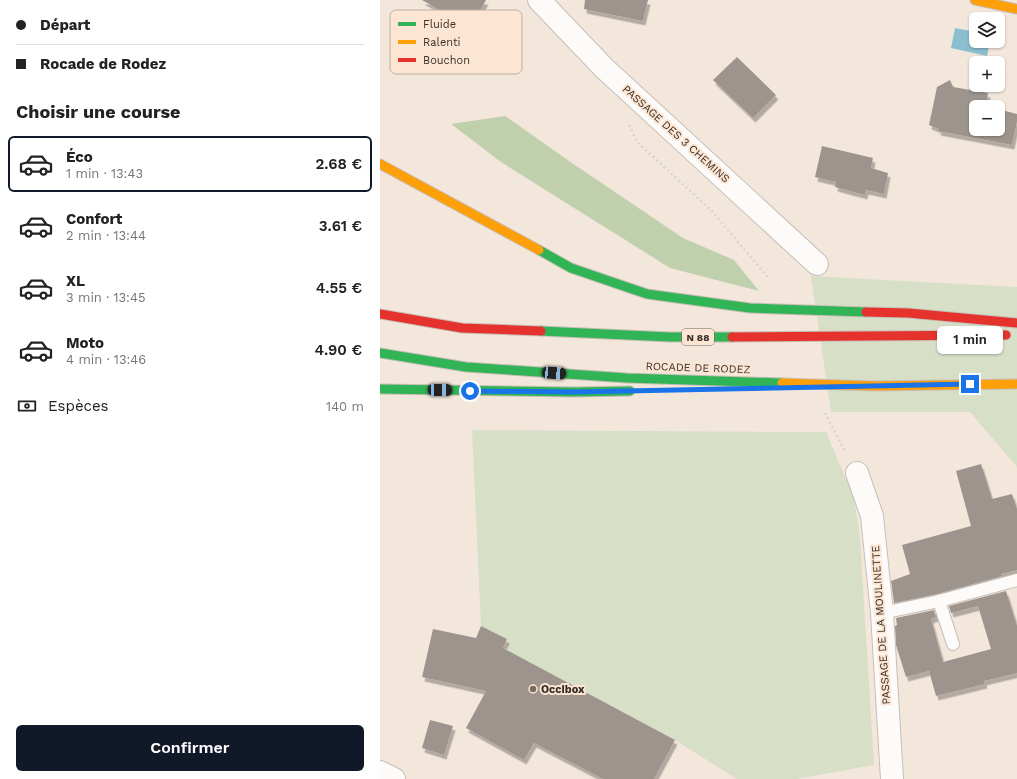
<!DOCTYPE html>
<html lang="fr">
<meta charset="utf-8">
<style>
body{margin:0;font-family:"Work Sans",sans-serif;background:#f2f2f2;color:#222;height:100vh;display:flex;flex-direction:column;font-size:15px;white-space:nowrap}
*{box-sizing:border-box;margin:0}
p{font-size:13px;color:#767676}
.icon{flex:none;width:22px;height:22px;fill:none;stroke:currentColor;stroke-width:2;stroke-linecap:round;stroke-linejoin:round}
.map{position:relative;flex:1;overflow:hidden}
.details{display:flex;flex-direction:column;background:#fff;width:380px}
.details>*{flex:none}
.banner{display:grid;align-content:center;height:88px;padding:0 16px;background:#fff}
.tools{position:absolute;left:589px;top:12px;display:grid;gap:8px}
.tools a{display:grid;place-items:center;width:36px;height:36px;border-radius:6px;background:#fff;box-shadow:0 1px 3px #0004;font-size:20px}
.end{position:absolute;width:18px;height:18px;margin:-9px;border:5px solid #1a73e8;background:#fff;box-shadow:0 0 0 2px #fff}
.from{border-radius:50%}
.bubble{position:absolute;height:28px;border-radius:6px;background:#fff;box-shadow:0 1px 3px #0004;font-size:13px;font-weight:600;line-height:28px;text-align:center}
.car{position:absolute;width:12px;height:24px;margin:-12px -6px;border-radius:5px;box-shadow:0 0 3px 1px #0007;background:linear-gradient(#222 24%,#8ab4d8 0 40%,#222 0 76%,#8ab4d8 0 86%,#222 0)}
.banner b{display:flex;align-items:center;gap:14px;height:38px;font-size:15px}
.banner b+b{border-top:1px solid #e0e0e0}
.banner i{width:10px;height:10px;background:#222}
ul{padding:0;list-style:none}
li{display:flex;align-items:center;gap:12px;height:56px;margin:0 8px 6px;padding:0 8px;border:2px solid transparent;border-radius:6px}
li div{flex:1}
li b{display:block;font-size:15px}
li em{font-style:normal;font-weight:600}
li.on{border-color:#111827}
li>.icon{width:36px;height:36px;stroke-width:1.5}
h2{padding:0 16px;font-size:18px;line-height:48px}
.pay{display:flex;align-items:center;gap:10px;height:44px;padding:0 16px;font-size:15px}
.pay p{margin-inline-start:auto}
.cta{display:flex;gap:8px;margin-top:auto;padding:8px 16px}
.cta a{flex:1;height:46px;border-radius:6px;background:#111827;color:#fff;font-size:16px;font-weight:600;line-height:46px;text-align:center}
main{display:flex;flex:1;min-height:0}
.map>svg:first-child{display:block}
</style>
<main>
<section class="details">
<div class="banner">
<b><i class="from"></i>Départ</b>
<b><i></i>Rocade de Rodez</b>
</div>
<h2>Choisir une course</h2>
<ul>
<li class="on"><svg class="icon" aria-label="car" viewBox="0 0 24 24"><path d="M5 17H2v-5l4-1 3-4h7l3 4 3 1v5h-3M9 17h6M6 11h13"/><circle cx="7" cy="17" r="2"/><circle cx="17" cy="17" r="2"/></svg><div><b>Éco</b><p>1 min · 13:43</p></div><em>2.68 €</em></li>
<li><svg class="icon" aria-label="car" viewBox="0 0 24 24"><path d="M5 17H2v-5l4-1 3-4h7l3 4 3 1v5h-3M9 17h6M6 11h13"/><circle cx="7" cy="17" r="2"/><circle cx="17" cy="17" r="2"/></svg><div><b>Confort</b><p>2 min · 13:44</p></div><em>3.61 €</em></li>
<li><svg class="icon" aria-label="car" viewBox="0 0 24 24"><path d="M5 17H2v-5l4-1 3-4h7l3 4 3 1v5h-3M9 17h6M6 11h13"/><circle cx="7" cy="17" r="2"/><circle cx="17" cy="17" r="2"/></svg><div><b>XL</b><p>3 min · 13:45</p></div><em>4.55 €</em></li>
<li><svg class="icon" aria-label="car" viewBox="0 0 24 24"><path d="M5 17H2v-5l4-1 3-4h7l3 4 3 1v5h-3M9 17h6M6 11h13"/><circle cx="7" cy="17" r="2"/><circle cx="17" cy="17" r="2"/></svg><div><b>Moto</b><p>4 min · 13:46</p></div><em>4.90 €</em></li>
</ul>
<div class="pay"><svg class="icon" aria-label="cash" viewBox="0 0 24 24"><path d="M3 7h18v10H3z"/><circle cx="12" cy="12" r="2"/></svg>Espèces<p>140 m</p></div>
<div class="cta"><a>Confirmer</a></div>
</section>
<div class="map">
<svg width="637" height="779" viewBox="0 0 637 779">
<defs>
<filter id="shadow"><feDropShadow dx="2.5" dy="4.5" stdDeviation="0" flood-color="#0004"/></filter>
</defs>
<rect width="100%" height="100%" fill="#f3e7dc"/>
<g fill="#d8dfc7">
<path d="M431,276l206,11v180l-47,-55h-139z"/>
<path d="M92,430l354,2 28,66 6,40 14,227 -78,14h-59l-62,-39 -168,-90v-11l-26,-13z"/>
</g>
<path fill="#c0cfac" d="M125,116l67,47 111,75 51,22 25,31 -89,-23 -169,-106 -50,-38z"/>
<path fill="#8bbece" d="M575,28l21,4v9h14l-3,15 -36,-8z"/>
<g fill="#9e948e" filter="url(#shadow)">
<path d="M42,0h64l-15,28z"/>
<path d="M205,0h63l-5,21 -59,-12z"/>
<path d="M357,57l39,38 -23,23 -40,-38z"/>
<path d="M570,80l3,7 35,6 -2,13 3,1h-13v22h22v-20l19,5v7l-5,24 -74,-14 1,-2 -10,-4 8,-38z"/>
<path d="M442,146l51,12 -2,10 17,5 -4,21 -18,-4 -1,5 -30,-8 1,-5 -21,-5z"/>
<path d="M601,464l11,35 20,-5 5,15v61l-16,4 1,2 -65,18 -43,9 -3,-22 19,-7 -8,-29 69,-19 -15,-55z"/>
<path d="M626,591l11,35v47l-33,8 1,3 -49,12 -7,-25 -23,6 -10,-32 -1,-19 2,-1 -1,-7 38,-8 2,7 -5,2 12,43 48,-13 -13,-43 -27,7 -2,-7z"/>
<path d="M101,626l26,13 -4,9 172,92 -21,39h-51l-69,-36 -10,17 -58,-32 20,-37 -64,-14 11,-48 43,9z"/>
<path d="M50,720l23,6 -9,29 -22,-7z"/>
</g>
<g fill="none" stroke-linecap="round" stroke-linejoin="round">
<g stroke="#c8beb6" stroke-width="14">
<g id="lane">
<path d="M559,601l14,43"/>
<path d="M502,613l57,-12 78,-21"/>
</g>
</g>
<g stroke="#c8beb6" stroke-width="24">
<g id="street">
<path d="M159,0l65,68 213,196"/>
<path d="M477,473l15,43 10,97 10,166"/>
<path d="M0,772l14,7"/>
</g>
</g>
<g stroke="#c8beb6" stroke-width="11">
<g id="fast">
<path d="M159,250l32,18 76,26 103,14 116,4"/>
<path d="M161,331l129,6h62"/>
<path d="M0,353l86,14 161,11 155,5"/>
<path d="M0,389l194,3 56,-1"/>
</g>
</g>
<g stroke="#c8beb6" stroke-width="11">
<g id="slow">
<path d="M595,0l42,9"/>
<path d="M0,164l159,86"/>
<path d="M402,383l93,3 142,-2"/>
</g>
</g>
<g stroke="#c8beb6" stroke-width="11">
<g id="jam">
<path d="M486,312l42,1 109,10"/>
<path d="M0,314l82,14 79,3"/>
<path d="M352,337l274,-2"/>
</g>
</g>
<g stroke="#d8d4d1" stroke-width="2.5" stroke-dasharray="2 3" stroke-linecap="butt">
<path d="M249,125l8,17 75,69 58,69"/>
<path d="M445,413l21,40"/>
</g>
<use href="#lane" stroke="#fdfbfa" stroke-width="12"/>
<use href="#street" stroke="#fdfbfa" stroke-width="22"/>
<use href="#fast" stroke="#30b455" stroke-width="9"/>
<use href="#slow" stroke="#ff9f0a" stroke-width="9"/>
<use href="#jam" stroke="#e5322d" stroke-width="9"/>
</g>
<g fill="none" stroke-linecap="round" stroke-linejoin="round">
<path stroke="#1a73e8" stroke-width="5" d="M90,391l104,1 396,-8"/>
</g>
<circle fill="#786e66" stroke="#fce6d3" stroke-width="1.5" cx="153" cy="689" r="4"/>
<g text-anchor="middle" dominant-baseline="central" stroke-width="4" stroke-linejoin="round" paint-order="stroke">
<rect fill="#fce6d3" stroke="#71645a" stroke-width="1" x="302" y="329" width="32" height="16" rx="3"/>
<g font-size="10" font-weight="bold" fill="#362d26">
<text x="318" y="337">N 88</text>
</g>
<g font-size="11" fill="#362d26" stroke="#fce6d3">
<text transform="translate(296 134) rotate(42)">PASSAGE DES 3 CHEMINS</text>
<text transform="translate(318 368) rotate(2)">ROCADE DE RODEZ</text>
<text transform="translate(501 625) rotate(-94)">PASSAGE DE LA MOULINETTE</text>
</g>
<g font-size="11" font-weight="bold" fill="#362d26" stroke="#fce6d3" text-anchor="start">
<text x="161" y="689">Occibox</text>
</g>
</g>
<rect x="10" y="10" width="132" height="64" rx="6" fill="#fce6d3" stroke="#c1ae9f" stroke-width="1"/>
<rect x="18" y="22" width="18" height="4" fill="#30b455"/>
<rect x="18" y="40" width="18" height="4" fill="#ff9f0a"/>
<rect x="18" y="58" width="18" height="4" fill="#e5322d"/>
<g font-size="11" fill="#362d26">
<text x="43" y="28">Fluide</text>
<text x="43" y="46">Ralenti</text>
<text x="43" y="64">Bouchon</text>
</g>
</svg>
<div class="tools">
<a><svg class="icon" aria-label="layers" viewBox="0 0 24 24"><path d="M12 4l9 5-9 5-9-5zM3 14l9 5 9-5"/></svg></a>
<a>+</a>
<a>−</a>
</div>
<i class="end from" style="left:90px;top:391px"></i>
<i class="end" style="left:590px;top:384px"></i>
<div class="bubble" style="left:557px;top:326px;width:66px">1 min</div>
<i class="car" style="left:174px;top:373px;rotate:94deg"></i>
<i class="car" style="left:60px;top:390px;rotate:91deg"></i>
</div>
</main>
